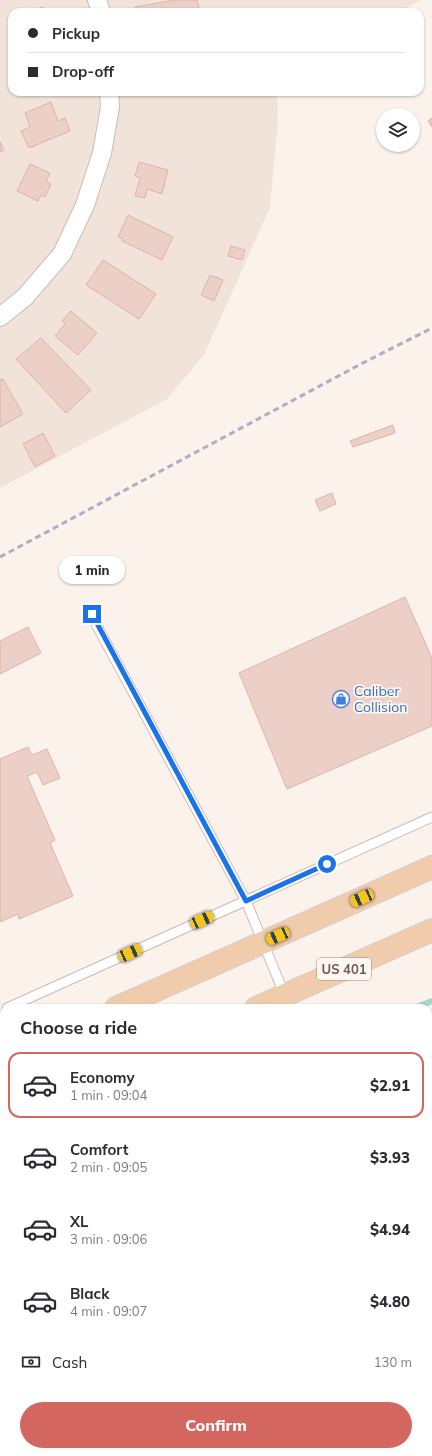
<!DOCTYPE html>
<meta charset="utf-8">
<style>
body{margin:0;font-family:Mulish,sans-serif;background:#f7f7f7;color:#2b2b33;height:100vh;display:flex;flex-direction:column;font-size:15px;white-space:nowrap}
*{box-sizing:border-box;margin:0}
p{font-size:13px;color:#7c7c81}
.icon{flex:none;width:22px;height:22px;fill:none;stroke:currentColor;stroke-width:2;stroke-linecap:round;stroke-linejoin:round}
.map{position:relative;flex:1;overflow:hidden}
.details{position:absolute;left:0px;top:1004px;width:432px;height:452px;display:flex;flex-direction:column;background:#fff;border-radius:12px 12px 0 0;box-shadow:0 1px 3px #0004}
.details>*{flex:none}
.guide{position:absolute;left:8px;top:8px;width:416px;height:88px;border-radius:12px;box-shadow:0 1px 3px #0004;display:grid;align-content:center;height:88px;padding:0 20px;background:#fff}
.fabs{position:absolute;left:376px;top:108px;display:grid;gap:8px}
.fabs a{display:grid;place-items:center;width:44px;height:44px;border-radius:50%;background:#fff;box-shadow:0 1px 3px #0004;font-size:20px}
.end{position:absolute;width:18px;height:18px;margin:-9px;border:5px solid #1a73e8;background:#fff;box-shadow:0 0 0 2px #fff}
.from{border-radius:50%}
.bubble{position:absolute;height:28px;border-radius:14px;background:#fff;box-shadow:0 1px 3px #0004;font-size:13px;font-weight:800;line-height:28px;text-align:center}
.car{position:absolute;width:12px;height:24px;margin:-12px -6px;border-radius:5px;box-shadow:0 0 3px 1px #0007;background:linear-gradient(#f5c518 24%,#345 0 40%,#f5c518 0 76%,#345 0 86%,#f5c518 0)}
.guide b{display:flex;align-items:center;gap:14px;height:38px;font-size:15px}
.guide b+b{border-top:1px solid #e1e1e2}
.guide i{width:10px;height:10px;background:#2b2b33}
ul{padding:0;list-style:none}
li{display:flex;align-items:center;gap:12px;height:66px;margin:0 8px 6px;padding:0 12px;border:2px solid transparent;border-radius:12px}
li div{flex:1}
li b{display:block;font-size:15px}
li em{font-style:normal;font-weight:800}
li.selected{border-color:#d46660}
li>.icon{width:36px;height:36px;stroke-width:1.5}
h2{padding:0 20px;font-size:18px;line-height:48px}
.pay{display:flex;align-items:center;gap:10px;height:44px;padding:0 20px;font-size:15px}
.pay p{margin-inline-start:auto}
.action{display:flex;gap:8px;margin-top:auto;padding:8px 20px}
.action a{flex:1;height:46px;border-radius:24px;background:#d46660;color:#fff;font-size:16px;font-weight:800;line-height:46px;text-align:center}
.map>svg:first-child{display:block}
</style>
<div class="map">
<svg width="432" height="1456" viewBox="0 0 432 1456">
<rect width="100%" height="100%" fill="#faf2eb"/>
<path fill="#f1e3da" d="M0,0h420l-20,12h-388v80h265l1,28 -8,87 -66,148 -37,44 -167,89z"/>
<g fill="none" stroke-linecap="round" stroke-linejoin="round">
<g stroke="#a9d2d2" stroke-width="6">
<path d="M414,1008l18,-7"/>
<path d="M0,1449l4,-4"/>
</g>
</g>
<g fill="#eccfc6" stroke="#ddb4a8">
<path d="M175,0h22l3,12h-64l-1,-5z"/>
<path d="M43,7l2,5 6,-3 1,3h-22z"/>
<path d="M51,102l7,19 7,-3 5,13 -41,17 -8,-17 9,-4 -5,-14z"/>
<path d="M432,118v9l-4,-6z"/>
<path d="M0,142l4,8 -4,2z"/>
<path d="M139,162l29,8 -6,24 -15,-5 -2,9 -10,-2 5,-18 -5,-2z"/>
<path d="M30,164l20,9 -4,8 5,3 -6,13 -4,-2 -3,6 -21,-10z"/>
<path d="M128,215l45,22 -11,23 -40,-19 1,-2 -5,-2z"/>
<path d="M231,246l14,4 -3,10 -14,-4z"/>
<path d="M103,260l53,34 -17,25 -53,-34z"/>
<path d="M210,275l13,5 -9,21 -13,-6z"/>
<path d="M71,311l26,22 -19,22 -23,-19 10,-12 -3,-3z"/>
<path d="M41,338l50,52 -25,23 -50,-54z"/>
<path d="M3,379l20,35 -23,13v-47z"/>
<path d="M393,425l2,8 -42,14 -3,-6z"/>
<path d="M43,433l12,23 -20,11 -12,-23z"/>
<path d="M332,493l4,11 -16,7 -5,-11z"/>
<path d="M405,597l27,61v68l-145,63 -48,-116z"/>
<path d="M28,627l13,26 -41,21v-33z"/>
<path d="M28,747l4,8 15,-6 13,29 -17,7 -6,-13 -10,4 28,64 -5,3 23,53 -54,23 -1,-5 -18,8v-163z"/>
<path d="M4,1256v50l-4,-6v-41z"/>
<path d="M2,1346l2,3v23l-4,2v-27z"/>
</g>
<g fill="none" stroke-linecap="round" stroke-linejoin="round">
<g stroke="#cdbbb5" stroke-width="11">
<g id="lane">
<path d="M91,615l155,286 44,107"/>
<path d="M7,1008l425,-191"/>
<path d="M0,1178l4,-2"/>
</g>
</g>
<g stroke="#cdbbb5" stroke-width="20">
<g id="street">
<path d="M97,0l4,12"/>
<path d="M0,317l25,-20 37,-43 23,-49 17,-52 8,-46 -1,-15"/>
</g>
</g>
<g stroke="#d8d0ce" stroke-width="24">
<g id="primary">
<path d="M116,1008l316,-141"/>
<path d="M256,1008l176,-78"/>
<path d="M0,1060l4,-2"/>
<path d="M0,1134l4,-2"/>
</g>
</g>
<use href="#lane" stroke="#fff" stroke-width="9"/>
<use href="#street" stroke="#fff" stroke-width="18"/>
<use href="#primary" stroke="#f0cbac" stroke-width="22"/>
<path stroke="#b3aac4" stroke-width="3" stroke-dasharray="6 4" stroke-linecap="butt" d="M0,557l359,-192 73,-37"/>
</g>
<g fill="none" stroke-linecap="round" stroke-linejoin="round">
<path stroke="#1a73e8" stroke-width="5" d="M92,614l154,287 81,-37"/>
</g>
<defs>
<g id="shop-ring" transform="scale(0.9)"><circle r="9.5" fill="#fdf6f1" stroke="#3f7fe0" stroke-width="1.5"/><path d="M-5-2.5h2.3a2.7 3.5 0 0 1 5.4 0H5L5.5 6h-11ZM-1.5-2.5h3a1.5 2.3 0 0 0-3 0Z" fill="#3f7fe0"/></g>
</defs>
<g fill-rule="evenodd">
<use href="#shop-ring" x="341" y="699"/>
</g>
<g text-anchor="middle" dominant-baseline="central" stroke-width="3.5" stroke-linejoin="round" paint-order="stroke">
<rect fill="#fdf6f1" stroke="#9c8781" stroke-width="1" x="317" y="958" width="54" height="22" rx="3"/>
<g font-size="13" font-weight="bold" fill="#725751">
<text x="344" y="969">US 401</text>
</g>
<g font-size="14" fill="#366cbe" stroke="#fdf6f1" text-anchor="start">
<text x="354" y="691">Caliber<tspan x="354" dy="16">Collision</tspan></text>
</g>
</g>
</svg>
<div class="fabs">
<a><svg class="icon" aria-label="layers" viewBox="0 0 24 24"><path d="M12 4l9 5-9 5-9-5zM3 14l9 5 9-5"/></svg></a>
</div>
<i class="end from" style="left:327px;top:864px"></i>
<i class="end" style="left:92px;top:614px"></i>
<div class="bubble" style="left:59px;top:556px;width:66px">1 min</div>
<i class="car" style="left:362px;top:898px;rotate:246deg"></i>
<i class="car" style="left:202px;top:920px;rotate:66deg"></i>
<i class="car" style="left:278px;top:936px;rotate:246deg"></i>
<i class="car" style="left:130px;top:953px;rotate:66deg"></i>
<div class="guide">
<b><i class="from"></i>Pickup</b>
<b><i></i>Drop-off</b>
</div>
<section class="details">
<h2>Choose a ride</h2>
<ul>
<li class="selected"><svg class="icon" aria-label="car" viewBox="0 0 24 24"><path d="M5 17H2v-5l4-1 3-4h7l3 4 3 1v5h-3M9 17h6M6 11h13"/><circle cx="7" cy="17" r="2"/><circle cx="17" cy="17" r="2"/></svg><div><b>Economy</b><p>1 min · 09:04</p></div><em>$2.91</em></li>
<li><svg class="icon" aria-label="car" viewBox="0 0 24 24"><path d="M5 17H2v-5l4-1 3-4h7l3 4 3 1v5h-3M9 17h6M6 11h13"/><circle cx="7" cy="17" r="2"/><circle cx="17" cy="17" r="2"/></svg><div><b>Comfort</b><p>2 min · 09:05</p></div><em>$3.93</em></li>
<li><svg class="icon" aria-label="car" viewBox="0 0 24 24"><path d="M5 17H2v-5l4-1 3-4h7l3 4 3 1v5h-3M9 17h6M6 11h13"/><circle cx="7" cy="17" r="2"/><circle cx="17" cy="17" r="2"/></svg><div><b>XL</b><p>3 min · 09:06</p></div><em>$4.94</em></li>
<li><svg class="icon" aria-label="car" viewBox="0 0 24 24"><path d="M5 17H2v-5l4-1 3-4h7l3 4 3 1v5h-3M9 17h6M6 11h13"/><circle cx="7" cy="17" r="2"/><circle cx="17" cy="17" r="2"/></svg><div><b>Black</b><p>4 min · 09:07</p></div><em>$4.80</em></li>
</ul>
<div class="pay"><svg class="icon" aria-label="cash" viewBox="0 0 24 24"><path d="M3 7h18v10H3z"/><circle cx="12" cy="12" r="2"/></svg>Cash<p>130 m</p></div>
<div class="action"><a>Confirm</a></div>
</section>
</div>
